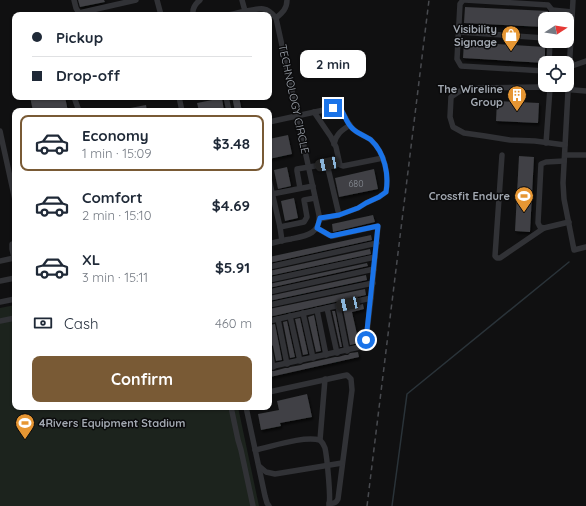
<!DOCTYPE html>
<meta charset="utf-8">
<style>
body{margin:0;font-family:Quicksand,sans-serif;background:#f2f2f3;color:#1f2937;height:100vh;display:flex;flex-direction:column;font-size:15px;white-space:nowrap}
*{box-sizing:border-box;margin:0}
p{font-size:13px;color:#747a83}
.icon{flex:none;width:22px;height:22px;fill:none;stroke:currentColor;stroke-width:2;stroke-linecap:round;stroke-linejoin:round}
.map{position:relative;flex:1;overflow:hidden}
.sheet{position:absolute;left:12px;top:108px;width:260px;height:302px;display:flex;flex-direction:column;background:#fff;border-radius:8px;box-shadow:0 1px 3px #0004}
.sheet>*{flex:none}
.banner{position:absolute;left:12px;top:12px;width:260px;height:88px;border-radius:8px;box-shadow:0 1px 3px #0004;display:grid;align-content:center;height:88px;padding:0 20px;background:#fff}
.needle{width:26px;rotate:78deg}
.tools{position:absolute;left:538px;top:12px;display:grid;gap:8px}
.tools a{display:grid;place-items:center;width:36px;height:36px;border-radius:8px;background:#fff;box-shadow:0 1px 3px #0004;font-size:20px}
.end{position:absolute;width:18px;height:18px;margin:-9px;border:5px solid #1a73e8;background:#fff;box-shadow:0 0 0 2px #fff}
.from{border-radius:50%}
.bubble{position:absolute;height:28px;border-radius:8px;background:#fff;box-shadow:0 1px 3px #0004;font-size:13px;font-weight:800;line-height:28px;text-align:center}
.car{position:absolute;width:12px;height:24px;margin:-12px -6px;border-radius:5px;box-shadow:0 0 3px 1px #0007;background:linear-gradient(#222 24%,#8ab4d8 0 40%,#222 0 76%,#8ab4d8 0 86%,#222 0)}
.banner b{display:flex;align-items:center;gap:14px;height:38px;font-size:15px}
.banner b+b{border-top:1px solid #e0e1e3}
.banner i{width:10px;height:10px;background:#1f2937}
ul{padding:7px 0 0;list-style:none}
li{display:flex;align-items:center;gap:12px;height:56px;margin:0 8px 6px;padding:0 12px;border:2px solid transparent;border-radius:8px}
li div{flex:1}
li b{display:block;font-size:15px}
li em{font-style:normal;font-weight:800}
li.active{border-color:#795a35}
li>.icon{width:36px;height:36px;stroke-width:1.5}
.pay{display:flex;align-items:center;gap:10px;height:44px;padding:0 20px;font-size:15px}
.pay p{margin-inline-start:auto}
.button{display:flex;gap:8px;margin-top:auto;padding:8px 20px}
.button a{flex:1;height:46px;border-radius:8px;background:#795a35;color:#fff;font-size:16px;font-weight:800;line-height:46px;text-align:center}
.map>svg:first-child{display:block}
</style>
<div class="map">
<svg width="586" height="506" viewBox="0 0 586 506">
<defs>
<filter id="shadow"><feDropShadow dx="1.5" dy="2.5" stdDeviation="1" flood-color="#0009"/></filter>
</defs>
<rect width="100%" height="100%" fill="#101011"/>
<path fill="#1c231d" d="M15,305v102h223l21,99h-259v-198z"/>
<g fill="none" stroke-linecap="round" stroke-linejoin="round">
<path stroke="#2a3339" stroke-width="1.5" d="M392,506l15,-112 162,-132"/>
</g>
<g fill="#3f4044" filter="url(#shadow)">
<path d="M78,0h26l1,2 -25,5z"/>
<path d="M465,7l83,4 -1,8h-2v8l-81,-4z"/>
<path d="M464,42l81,5v16l-82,-5z"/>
<path d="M30,97h35l3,14h-35z"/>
<path d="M232,97h7l3,14h-7z"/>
<path d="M222,98l2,13h-25l-2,-8z"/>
<path d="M497,101l42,2 -1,20 -42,-2z"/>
<path d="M146,105l1,6h-22v-2z"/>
<path d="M288,135l4,19 -23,5v-20z"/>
<path d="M519,156l15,1 -4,75 -15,-1z"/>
<path d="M287,167l4,19 -13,3 -4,-19z"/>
<path d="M374,169l4,20 -39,8 -4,-19z"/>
<path d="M294,198l4,20 -13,3 -4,-20z"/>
<path d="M373,215l2,7 -42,10 -1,-8z"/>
<path d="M371,235l1,5 -103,23v-6z"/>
<path d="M370,249l1,5 -102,22v-5z"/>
<path d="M367,263l1,3 -99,22v-4z"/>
<path d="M366,275l1,5 -98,21v-5z"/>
<path d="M365,289l1,6 -97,22v-8z"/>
<path d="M363,304l1,5 -12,3 7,31 -9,2 -7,-36z"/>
<path d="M332,311h3l7,36h-2z"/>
<path d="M314,315l7,36 -5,1 -8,-35z"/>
<path d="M300,318l8,36 -5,1 -8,-36z"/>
<path d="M287,321l8,36 -5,1 -7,-36z"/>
<path d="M275,324l7,36 -6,1 -3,-15 -3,-3h2l-3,-13v-5z"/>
<path d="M358,352l1,5 -89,20 -1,-6h5l11,-3h3l2,-1 11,-2 2,-1 32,-7h3l7,-2h3l2,-2z"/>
<path d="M307,394l5,23 -32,6 1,3 -20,4 -3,-16 21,-4 -2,-9z"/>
</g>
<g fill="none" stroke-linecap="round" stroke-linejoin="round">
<g stroke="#313236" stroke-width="5.5">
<path d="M74,0l2,8 3,5 57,-13"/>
<path d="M157,0l4,15"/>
<path d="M242,0l3,11"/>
<path d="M463,0l-3,4 -3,55 4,7 84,5"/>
<path d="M465,0l83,5 4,5 20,2"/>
<path d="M573,0l-10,183 1,16 10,51 12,-3"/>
<path d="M193,15c-1,-6 2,-11 7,-15"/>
<path d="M228,15c6,-1 13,-3 19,-4 13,-3 20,-5 29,7l43,197c2,19 -14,21 -28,24 -7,1 -15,3 -22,5"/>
<path d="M276,18c6,-5 11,-9 11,-18"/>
<path d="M551,19l1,-9"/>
<path d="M459,32l86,6"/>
<path d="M549,63l1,-22"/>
<path d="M569,67l17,-6"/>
<path d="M74,97l5,14"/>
<path d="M179,97l3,14"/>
<path d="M226,97l3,14"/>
<path d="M314,112l17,25 5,10 4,18 3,1 40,-8"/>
<path d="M269,122l64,-14h7c5,7 7,15 13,21 5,5 13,7 18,11 14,13 18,35 15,52l-7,5 -13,6 -8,5 -19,7"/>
<path d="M0,131l15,69"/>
<path d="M546,143l4,-55"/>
<path d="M334,144c2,-10 8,-14 16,-19"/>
<path d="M565,145l-30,-4 -25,-1 -25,-4 -21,-3 -11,-6 -3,-10 1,-20 9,-6 19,-3 59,-1 48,4"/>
<path d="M502,155l-7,101 2,2h3l44,-30"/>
<path d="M565,155h21"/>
<path d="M564,161l-18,1 -5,2 -3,59 2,4 4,1 25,-6"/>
<path d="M269,179l11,48"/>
<path d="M300,188l-3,-17v-2l30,-5 12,51 -19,4"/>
<path d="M272,194l41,-8"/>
<path d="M282,241l-2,-14 24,-5 3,-5 -3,-17 11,-2"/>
<path d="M15,243l-3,1v5l3,12"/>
<path d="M0,261l14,-3"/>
<path d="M269,267l108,-24"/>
<path d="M269,280l106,-23"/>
<path d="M0,281l15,-3"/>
<path d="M269,292l105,-23"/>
<path d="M0,302l15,-3"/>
<path d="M269,305l104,-22"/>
<path d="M338,306l9,45"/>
<path d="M327,308l10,45"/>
<path d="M317,310l9,45"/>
<path d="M303,313l10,45"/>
<path d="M290,316l10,45"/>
<path d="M278,319l9,45"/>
<path d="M0,321l15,-3"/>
<path d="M269,321l102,-23 7,-72 -45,10 -4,-1 -12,-7"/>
<path d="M269,347l4,20"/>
<path d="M269,367l95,-21 2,-6 5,-42"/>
<path d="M269,392l73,-16 5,-1 4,4 1,11 -14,109c-2,4 -4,5 -9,4"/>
<path d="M231,407l7,33 3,10 12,56"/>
<path d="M246,407l19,89 2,7 2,3"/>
<path d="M320,440l5,-61"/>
<path d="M255,450c19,-4 47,-14 65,-10 2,2 4,5 5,8 2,9 6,50 4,57"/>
<path d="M259,466l7,6 9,2 67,-11"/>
</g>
<path stroke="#484a4f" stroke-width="1.5" stroke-dasharray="5 4" stroke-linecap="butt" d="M367,506l62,-506"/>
</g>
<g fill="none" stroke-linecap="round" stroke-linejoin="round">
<path stroke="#1a73e8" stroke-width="5" d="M333,108h7c5,7 6,15 13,21 5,5 13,7 18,11 14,13 18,35 15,52l-7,5 -13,6 -8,5 -19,7 -19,3 -3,10 14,8 47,-10 -12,114"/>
</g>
<defs>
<g id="shop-pin" transform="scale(1)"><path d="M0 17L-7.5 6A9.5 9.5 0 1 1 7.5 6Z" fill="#e69633" stroke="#0b0b0c"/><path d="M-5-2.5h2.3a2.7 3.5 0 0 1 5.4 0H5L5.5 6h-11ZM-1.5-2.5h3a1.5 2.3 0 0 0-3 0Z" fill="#fff"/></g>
<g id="building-pin" transform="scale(1)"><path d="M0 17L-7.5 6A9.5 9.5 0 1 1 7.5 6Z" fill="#e69633" stroke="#0b0b0c"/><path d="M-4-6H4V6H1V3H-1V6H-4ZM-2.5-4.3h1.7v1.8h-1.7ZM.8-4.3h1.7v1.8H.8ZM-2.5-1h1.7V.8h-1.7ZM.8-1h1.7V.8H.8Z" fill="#fff"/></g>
<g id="stadium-pin" transform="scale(1)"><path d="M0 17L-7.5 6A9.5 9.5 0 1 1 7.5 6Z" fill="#e69633" stroke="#0b0b0c"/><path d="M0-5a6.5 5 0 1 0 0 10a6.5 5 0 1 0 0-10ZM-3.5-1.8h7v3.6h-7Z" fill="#fff"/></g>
</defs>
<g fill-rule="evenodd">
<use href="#shop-pin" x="511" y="35"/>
<use href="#building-pin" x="517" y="95"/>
<use href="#stadium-pin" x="524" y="196"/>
<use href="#stadium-pin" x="25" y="423"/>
</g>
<g text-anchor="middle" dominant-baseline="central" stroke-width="3" stroke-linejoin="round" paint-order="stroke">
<g font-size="9" fill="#898e96">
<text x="356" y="183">680</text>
</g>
<g font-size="11" font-weight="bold" fill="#a2a8b1" stroke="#0b0b0c" text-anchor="end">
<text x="497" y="29">Visibility<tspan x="497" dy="13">Signage</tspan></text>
<text x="503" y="89">The Wireline<tspan x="503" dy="13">Group</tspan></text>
<text x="510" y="196">Crossfit Endure</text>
<text x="39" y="423" text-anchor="start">4Rivers Equipment Stadium</text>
</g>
<g font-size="11" fill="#a2a8b1" stroke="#0b0b0c">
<text transform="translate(294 99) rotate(78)">TECHNOLOGY CIRCLE</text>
</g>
</g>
</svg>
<div class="tools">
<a><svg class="needle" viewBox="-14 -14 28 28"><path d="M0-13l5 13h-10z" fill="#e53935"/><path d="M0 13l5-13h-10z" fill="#747a83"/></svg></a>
<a><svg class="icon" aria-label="locate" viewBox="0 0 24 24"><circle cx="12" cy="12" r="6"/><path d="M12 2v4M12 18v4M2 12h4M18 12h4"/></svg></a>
</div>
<i class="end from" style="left:366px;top:340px"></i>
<i class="end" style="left:333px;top:108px"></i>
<div class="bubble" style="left:300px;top:50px;width:66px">2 min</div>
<i class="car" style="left:327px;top:164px;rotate:259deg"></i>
<i class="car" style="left:348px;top:304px;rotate:258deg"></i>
<div class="banner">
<b><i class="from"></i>Pickup</b>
<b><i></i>Drop-off</b>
</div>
<section class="sheet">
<ul>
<li class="active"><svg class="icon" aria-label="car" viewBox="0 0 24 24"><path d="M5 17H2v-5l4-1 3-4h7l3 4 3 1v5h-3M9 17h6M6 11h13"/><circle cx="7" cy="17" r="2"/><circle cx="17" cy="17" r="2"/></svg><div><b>Economy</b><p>1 min · 15:09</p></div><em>$3.48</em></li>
<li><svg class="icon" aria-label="car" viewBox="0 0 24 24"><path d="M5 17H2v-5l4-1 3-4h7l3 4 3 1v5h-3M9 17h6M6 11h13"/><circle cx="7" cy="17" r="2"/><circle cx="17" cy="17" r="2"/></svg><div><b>Comfort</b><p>2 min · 15:10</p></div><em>$4.69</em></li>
<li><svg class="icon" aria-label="car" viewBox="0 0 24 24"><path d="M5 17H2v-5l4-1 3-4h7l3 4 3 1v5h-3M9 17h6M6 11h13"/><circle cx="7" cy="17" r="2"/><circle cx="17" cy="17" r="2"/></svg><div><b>XL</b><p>3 min · 15:11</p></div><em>$5.91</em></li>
</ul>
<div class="pay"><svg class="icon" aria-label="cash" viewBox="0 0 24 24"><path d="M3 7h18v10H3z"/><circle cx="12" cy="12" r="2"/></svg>Cash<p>460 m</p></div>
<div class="button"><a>Confirm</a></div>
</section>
</div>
